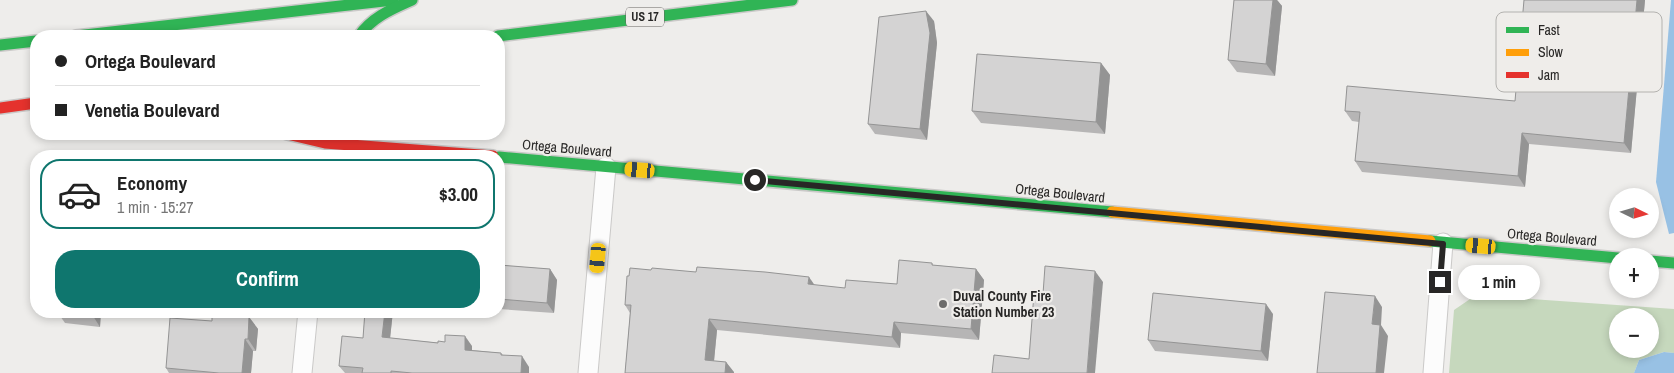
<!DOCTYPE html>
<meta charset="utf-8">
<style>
body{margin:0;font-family:"Archivo Narrow",sans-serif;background:#f2f2f2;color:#222;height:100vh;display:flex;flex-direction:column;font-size:19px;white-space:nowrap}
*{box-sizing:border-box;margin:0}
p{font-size:16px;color:#767676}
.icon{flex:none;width:28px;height:28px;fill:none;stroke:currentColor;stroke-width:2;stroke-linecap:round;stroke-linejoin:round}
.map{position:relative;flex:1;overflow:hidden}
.details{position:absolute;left:30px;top:150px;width:475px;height:168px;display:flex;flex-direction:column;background:#fff;border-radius:20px;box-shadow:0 2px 8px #0003}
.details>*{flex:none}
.banner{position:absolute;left:30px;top:30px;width:475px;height:110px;border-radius:20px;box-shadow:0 2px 8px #0003;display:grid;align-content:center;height:110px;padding:0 25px;background:#fff}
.needle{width:32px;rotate:95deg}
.controls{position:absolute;left:1609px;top:188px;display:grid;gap:10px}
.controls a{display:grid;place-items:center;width:50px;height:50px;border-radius:50%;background:#fff;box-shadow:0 2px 8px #0003;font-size:25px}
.end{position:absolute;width:22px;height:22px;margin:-11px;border:6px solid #282726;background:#fff;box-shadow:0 0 0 2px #fff}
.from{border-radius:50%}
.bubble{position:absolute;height:35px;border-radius:18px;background:#fff;box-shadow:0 2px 8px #0003;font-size:16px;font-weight:700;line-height:35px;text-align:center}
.car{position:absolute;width:15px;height:30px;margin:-15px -8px;border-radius:6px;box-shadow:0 0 4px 1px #0007;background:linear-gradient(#f5c518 24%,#345 0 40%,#f5c518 0 76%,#345 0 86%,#f5c518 0)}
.banner b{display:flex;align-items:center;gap:18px;height:48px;font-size:19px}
.banner b+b{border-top:1px solid #e0e0e0}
.banner i{width:12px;height:12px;background:#222}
ul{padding:9px 0 0;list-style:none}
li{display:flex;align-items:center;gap:15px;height:70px;margin:0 10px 8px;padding:0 15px;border:2px solid #e0e0e0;border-radius:20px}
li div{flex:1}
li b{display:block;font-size:19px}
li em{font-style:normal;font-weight:700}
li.on{border-color:#0f766e}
li>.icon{width:45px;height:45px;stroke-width:1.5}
.button{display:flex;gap:10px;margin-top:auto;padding:10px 25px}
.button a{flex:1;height:58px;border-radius:20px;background:#0f766e;color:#fff;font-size:20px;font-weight:700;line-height:58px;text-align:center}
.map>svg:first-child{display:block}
</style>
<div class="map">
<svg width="1674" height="373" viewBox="0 0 1674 373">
<rect width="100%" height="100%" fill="#eeedeb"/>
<path fill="#c6d8bd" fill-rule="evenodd" d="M1476,295l198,14v44l-10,-1 -25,8 -5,13h-185l5,-63zM1618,316h32v33h-32z"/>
<g fill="#98c1e4">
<path d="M1671,0h3v233l-5,1 -13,-52z"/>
<path d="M1664,352l10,1v20h-40l5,-13z"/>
</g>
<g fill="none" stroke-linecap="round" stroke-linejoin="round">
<g stroke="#cac9c8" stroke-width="21">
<g id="street">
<path d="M302,373l6,-62"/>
<path d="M588,373l18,-206"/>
<path d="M1433,373l10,-130"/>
</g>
</g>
<g stroke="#cac9c8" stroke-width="14">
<g id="fast">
<path d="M76,36l317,-36"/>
<path d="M359,36c13,-19 33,-27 53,-36"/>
<path d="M498,36l294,-36"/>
<path d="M0,45l36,-4"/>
<path d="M499,157l613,55"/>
<path d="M1430,241l188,17"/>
<path d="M1650,261l24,2"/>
</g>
</g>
<g stroke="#cac9c8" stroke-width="14">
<path id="slow" d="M1112,212l318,29"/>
</g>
<g stroke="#cac9c8" stroke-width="14">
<g id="jam">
<path d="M0,108l36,-5"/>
<path d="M287,134l38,9 168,13"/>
</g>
</g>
<use href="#street" stroke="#fcfcfc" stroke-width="19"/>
<use href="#fast" stroke="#30b455" stroke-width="11"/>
<use href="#slow" stroke="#ff9f0a" stroke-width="11"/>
<use href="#jam" stroke="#e5322d" stroke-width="11"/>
</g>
<g fill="#b6b5b5">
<path d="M1234,0h43l5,6 -7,70 -38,-4 -9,-12z"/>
<path d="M1524,0h121l-14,153 -102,-9 -4,43 -163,-15 -7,-11 4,-39 -7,-1 -7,-10 170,-10z"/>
<path d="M934,21l3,22 -10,97 -52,-6 -7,-10z"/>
<path d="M1101,63l9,12 -5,59 -124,-11 -9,-12z"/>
<path d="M932,263l1,2 43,4 8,11 -5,60 -78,-7 -1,15 -183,-18 -3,31 12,1 8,11h-109l5,-60 -5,-8 272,-21z"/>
<path d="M499,265l51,4 7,11 -3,33 -55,-4z"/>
<path d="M101,311l-1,16 -35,-4 -7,-10z"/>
<path d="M365,311h28l-3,27 82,8v4l29,3 2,2 26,12v6h-184l-6,-7 24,-28z"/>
<path d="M1273,314l-5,47 -113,-10 -7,-11z"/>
<path d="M249,317l9,12 -2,22h-3l-2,22h-82l-3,-5 46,-47z"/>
</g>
<g fill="#949494">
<path d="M1273,0h4l5,6 -7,70 -9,-12z"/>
<path d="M1637,0h8l-14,153 -7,-10z"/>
<path d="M926,11l8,10 3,22 -10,97 -7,-11z"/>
<path d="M1101,63l9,12 -5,59 -9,-12z"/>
<path d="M1522,133l7,11 -4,43 -7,-11z"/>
<path d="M550,269l7,11 -3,33 -7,-10z"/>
<path d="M976,269l8,11 -5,60 -8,-11z"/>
<path d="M1095,271l8,11 -8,91h-8z"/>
<path d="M809,277l7,10 -8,-3z"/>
<path d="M1375,296l7,11 -1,18 7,11 -4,37h-8l-4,-49z"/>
<path d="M1266,304l7,10 -5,47 -7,-10z"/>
<path d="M93,311h8l-1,16 -7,-11z"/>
<path d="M385,311h8l-4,37 -7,-11z"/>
<path d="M249,317l9,12 -2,22 -8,-12z"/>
<path d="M709,319l8,11 -4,41 -8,-11z"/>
<path d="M894,322l7,11 -1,15 -8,-11z"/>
<path d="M465,336l7,10v14l-7,-10z"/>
<path d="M245,339l8,12 -2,22h-9z"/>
<path d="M522,356l7,11v6h-8z"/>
<path d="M726,362l8,10v1h-9z"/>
</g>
<g fill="#d4d3d3" stroke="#949494">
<path d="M1234,0h39l-7,64 -38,-4z"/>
<path d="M1524,0h113l-13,143 -102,-10 -4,43 -163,-15 5,-49 -15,-1 2,-25 168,15z"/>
<path d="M926,11l4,22 -10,96 -52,-5 11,-107z"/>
<path d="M977,54l124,9 -5,59 -124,-11z"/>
<path d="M899,260l33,3v2l44,4 -5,60 -77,-7 -2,15 -183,-18 -4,41 21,2 -1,11h-100l6,-68h-6l2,-29h2l1,-8 21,2 1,-2 44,4 1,-5 68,5 44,5 -1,7 37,4 1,-8 51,4z"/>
<path d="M499,265l51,4 -3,34 -48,-4z"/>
<path d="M1045,266l50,5 -8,102h-95l2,-18 35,4 5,-66 9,1z"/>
<path d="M1325,292l50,4 -3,28 8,1 -4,48h-59z"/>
<path d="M1153,293l113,11 -5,47 -113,-11z"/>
<path d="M58,311h35v5l-35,-3z"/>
<path d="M365,311h20l-3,26 56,6v-2l7,1v-7l20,1v14l36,3v2l21,1 -1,17h-109l-21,-2v2h-29l1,-5 -24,-2 3,-30 21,2z"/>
<path d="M212,315l37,2 -1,22h-3l-3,34h-23l-53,-5 4,-50 42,3z"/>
</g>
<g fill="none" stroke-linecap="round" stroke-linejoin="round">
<path stroke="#282726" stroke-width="6" d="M755,180l688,64 -3,38"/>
</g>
<circle fill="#6d6c6b" stroke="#efedea" stroke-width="2" cx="943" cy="304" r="5"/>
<g text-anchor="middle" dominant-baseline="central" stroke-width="4.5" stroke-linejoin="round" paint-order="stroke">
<rect fill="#efedea" stroke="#646261" stroke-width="1" x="626" y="7.5" width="38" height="19" rx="4"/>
<g font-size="12" font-weight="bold" fill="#282726">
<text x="645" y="17">US 17</text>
</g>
<g font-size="14" fill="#282726" stroke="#efedea">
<text transform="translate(567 148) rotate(5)">Ortega Boulevard</text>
<text transform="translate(1060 193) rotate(6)">Ortega Boulevard</text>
<text transform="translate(1552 237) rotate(5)">Ortega Boulevard</text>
</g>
<g font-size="14" font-weight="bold" fill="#282726" stroke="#efedea" text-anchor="start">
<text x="953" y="296">Duval County Fire<tspan x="953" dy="16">Station Number 23</tspan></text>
</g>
</g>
<rect x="1496" y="12" width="166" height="80" rx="8" fill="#efedea" stroke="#b3b2af" stroke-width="1"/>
<rect x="1506" y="27" width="23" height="6" fill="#30b455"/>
<rect x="1506" y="49" width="23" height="7" fill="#ff9f0a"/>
<rect x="1506" y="72" width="23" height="6" fill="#e5322d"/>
<g font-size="14" fill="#282726">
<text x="1538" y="35">Fast</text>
<text x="1538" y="57">Slow</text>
<text x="1538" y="80">Jam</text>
</g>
</svg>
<div class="controls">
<a><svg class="needle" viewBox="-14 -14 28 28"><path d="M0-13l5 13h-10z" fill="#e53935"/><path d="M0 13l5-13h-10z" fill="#767676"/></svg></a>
<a>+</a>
<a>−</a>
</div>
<i class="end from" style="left:755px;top:180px"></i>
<i class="end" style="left:1440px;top:282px"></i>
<div class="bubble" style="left:1458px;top:265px;width:82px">1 min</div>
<i class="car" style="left:640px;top:170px;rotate:275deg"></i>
<i class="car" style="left:1481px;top:246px;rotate:275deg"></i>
<i class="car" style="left:598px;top:258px;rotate:185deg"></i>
<div class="banner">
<b><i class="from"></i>Ortega Boulevard</b>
<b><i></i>Venetia Boulevard</b>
</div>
<section class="details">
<ul>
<li class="on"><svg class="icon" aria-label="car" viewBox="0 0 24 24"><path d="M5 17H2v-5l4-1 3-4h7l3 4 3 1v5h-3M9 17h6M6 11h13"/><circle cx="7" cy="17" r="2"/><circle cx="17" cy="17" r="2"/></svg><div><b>Economy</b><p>1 min · 15:27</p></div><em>$3.00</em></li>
</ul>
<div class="button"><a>Confirm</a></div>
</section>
</div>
